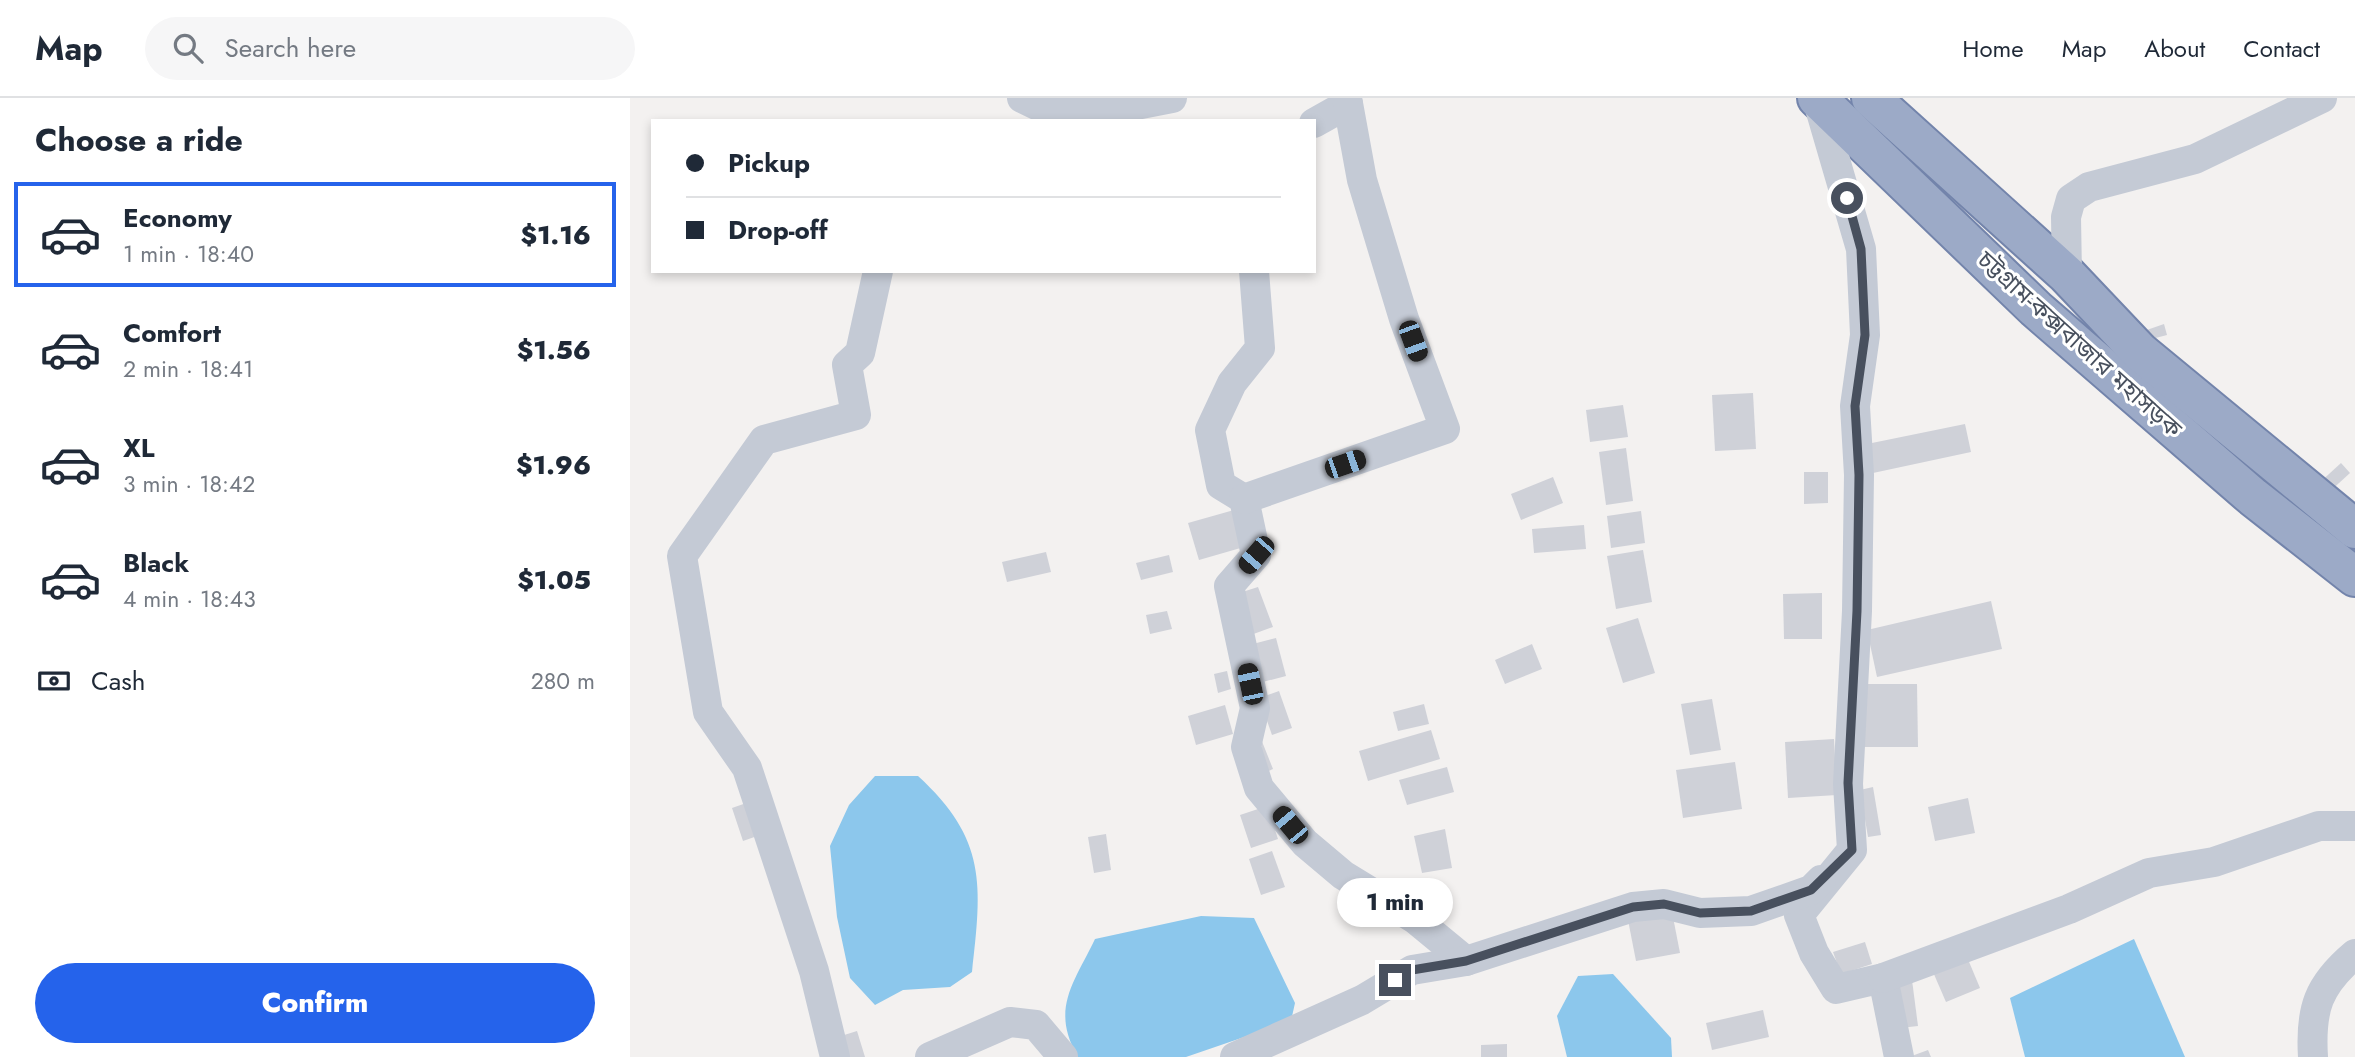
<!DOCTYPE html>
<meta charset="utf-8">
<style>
body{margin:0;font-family:Jost,"Noto Sans Bengali",sans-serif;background:#f6f6f7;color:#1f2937;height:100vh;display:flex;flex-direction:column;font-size:26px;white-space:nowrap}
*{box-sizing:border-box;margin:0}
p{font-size:23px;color:#747a83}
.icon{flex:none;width:38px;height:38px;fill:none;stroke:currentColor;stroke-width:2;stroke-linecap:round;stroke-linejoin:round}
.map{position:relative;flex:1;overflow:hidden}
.drawer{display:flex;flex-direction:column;background:#fff;width:630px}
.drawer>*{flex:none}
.hud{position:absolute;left:21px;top:21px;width:665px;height:154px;border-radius:0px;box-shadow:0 4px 10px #0003;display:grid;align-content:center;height:154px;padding:0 35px;background:#fff}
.end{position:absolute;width:32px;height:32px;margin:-16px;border:9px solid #48505e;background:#fff;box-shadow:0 0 0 4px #fff}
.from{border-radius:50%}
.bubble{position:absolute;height:49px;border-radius:24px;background:#fff;box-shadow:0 4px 10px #0003;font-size:23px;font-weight:800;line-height:49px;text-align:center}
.car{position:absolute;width:21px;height:42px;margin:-21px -10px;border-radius:9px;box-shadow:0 0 5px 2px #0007;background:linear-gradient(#222 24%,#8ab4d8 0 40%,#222 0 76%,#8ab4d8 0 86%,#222 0)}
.hud b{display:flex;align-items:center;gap:24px;height:66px;font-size:26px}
.hud b+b{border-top:2px solid #e0e1e3}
.hud i{width:18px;height:18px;background:#1f2937}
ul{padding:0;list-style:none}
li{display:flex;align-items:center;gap:21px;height:105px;margin:0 14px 10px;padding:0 21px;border:4px solid transparent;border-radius:0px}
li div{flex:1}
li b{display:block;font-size:26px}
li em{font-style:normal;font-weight:800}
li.on{border-color:#2563eb}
li>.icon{width:63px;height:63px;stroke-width:1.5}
h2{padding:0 35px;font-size:32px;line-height:84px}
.pay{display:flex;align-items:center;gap:18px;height:77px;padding:0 35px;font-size:26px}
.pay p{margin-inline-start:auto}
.button{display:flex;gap:14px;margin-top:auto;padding:14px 35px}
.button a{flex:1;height:80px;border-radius:42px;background:#2563eb;color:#fff;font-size:28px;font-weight:800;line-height:80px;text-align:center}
header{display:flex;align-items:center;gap:42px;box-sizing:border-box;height:98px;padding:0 35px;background:#fff;border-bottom:2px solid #e0e1e3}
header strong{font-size:33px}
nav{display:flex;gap:38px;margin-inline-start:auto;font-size:24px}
.search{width:490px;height:63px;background:#f6f6f7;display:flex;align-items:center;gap:18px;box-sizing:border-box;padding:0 24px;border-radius:38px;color:#747a83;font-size:26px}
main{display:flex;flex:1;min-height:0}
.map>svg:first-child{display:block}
</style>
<header>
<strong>Map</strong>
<div class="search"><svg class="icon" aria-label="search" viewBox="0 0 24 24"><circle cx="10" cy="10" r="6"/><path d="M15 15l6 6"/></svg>Search here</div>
<nav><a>Home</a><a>Map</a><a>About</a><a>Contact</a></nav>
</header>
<main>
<section class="drawer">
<h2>Choose a ride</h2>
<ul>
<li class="on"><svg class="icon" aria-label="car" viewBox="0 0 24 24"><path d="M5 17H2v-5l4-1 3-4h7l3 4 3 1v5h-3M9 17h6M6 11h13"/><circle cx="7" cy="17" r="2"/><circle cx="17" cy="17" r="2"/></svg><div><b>Economy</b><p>1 min · 18:40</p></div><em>$1.16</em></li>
<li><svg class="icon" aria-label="car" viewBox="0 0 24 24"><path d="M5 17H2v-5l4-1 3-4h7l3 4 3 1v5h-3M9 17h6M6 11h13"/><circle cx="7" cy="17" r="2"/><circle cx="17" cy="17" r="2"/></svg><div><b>Comfort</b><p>2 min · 18:41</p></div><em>$1.56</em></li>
<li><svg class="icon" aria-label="car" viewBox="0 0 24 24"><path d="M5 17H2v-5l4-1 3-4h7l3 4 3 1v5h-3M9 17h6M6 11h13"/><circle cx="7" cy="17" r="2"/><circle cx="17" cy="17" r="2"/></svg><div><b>XL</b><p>3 min · 18:42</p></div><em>$1.96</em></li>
<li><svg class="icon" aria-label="car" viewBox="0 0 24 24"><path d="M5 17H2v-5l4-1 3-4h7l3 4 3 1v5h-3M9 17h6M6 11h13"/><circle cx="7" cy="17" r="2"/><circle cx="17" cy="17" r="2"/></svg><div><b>Black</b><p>4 min · 18:43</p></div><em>$1.05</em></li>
</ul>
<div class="pay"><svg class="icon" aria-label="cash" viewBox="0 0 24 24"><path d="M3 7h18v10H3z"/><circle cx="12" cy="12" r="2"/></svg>Cash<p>280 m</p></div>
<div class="button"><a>Confirm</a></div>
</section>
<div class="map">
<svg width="1725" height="959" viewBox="0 0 1725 959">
<rect width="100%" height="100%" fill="#f3f1f0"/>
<g fill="#8cc7ec">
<path d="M245,678h43c69,63 64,109 54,196l-22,15 -47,3 -28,15 -25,-27 -13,-61 -7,-71 19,-41z"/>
<path d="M571,818l53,2 41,85 -4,18 -105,36h-108c-28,-48 -4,-74 17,-118z"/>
<path d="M1504,841l51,118h-160l-15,-59z"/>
<path d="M983,876l58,64 1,19h-105l-10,-41 21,-40z"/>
</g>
<g fill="#cfd1d8">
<path d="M1534,226l3,11 -23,6 -3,-9z"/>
<path d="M1123,295l3,56 -41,2 -3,-56z"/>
<path d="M993,307l5,32 -38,5 -4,-32z"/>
<path d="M1335,326l6,28 -98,21 -6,-29z"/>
<path d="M996,350l7,53 -27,4 -7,-53z"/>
<path d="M1711,365l9,10 -23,21 -10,-9z"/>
<path d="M1174,374h24v31l-24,1z"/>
<path d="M923,379l10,26 -42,17 -10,-26z"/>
<path d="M604,412l10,37 -45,13 -11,-37z"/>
<path d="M1011,413l4,32 -34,5 -4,-32z"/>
<path d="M954,427l2,24 -52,4 -2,-24z"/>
<path d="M1013,452l9,52 -36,7 -9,-53z"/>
<path d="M416,454l5,20 -44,10 -5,-20z"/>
<path d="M539,457l4,17 -32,8 -5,-17z"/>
<path d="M628,489l15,40 -25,9 -15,-41z"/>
<path d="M1192,495v46h-38l-1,-45z"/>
<path d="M1361,503l11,48 -125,28 -10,-47z"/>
<path d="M537,513l5,18 -22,5 -4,-19z"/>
<path d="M1008,520l17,55 -32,10 -17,-55z"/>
<path d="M646,540l10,38 -31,8 -10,-38z"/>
<path d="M902,546l10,25 -37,15 -10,-24z"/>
<path d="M597,573l4,18 -13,4 -4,-19z"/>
<path d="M1230,586h57l1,63h-58z"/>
<path d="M649,593l13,37 -20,7 -13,-37z"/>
<path d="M1082,601l9,51 -31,5 -9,-51z"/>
<path d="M794,606l5,20 -31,7 -5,-19z"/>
<path d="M595,607l8,29 -37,11 -8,-29z"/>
<path d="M801,632l9,29 -72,22 -9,-30z"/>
<path d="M631,641l12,30 -11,5z"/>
<path d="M1204,641l3,56 -49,3 -3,-56z"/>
<path d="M1105,664l7,47 -59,9 -7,-48z"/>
<path d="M817,669l7,25 -47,13 -8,-25z"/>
<path d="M1243,689l8,48 -13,2 -8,-47z"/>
<path d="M1338,700l7,35 -40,8 -7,-34z"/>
<path d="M122,703l11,33 -20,7 -11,-33z"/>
<path d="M637,708l11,33 -27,9 -11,-33z"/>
<path d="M815,731l7,39 -30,5 -8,-37z"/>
<path d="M476,736l5,36 -17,3 -6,-36z"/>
<path d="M642,753l13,36 -24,8 -12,-36z"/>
<path d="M1042,814l8,41 -44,8 -8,-41z"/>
<path d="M1235,844l7,22 -31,10 -8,-22z"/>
<path d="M1337,859l13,31 -34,14 -13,-30z"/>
<path d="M1282,882l6,46 -18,2 -5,-45z"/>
<path d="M1133,912l6,27 -57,13 -6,-27z"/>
<path d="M227,933l8,26h-17l-7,-21z"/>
<path d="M877,946v13h-26v-12z"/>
<path d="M1298,952l3,7h-22z"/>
</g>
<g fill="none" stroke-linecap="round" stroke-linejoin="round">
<g stroke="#7384ab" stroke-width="42">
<g id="trunk">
<path d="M1187,0l219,211 217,188 102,80"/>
<path d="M1241,0l196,177 73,77 215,177"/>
</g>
</g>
<g stroke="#c4cad5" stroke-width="30">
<path d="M392,0l29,14 85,-7 36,-7"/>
<path d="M1187,0l44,151 4,86 -10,71 4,69 -2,136 -9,173 4,66 -53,65 15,38 22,36 47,-11 16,79"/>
<path d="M684,25l34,-19"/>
<path d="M624,173l6,77 -28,35 -22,47 11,55 23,14 12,56 -27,31 26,122 -9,39 13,41 46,55 38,32 72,44 51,42"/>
<path d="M1437,177l-1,-58 5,-18 18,-12 106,-28 127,-61"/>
<path d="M614,401l201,-70 -41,-110 -42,-139 -15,-82"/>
<path d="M1253,880l186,-69 80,-36 65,-11 105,-36h36"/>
<path d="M205,959l-21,-86 -67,-203 -39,-56 -26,-156 82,-116 92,-25 -9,-50 13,-12 18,-82"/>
<path d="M300,959l80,-35 26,3 27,32"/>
<path d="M605,959l127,-57 50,-30 54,-9 167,-54 31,-3 36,9 51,-2 60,-21 10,-10"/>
<path d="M1683,959c-3,-48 5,-72 42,-103"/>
</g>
<use href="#trunk" stroke="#9caac7" stroke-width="38"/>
</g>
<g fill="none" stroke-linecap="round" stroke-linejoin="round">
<path stroke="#48505e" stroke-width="9" d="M765,882l17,-10 54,-9 167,-54 31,-3 36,9 51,-2 60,-21 41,-40 -4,-67 9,-172 2,-136 -4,-69 10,-71 -4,-86 -14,-51"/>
</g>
<g text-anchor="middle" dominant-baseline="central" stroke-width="6" stroke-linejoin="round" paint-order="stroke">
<g font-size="24" fill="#48505e" stroke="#fff">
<text transform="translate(1450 246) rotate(42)">চট্টগ্রাম-কক্সবাজার মহাসড়ক</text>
</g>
</g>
</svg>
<i class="end from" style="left:1217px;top:100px"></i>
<i class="end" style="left:765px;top:882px"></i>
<div class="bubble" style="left:707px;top:780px;width:116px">1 min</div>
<i class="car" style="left:783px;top:243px;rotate:160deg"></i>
<i class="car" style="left:715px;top:366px;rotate:71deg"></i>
<i class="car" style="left:626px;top:457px;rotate:221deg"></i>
<i class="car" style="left:620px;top:586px;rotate:348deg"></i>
<i class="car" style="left:660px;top:727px;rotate:320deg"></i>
<div class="hud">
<b><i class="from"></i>Pickup</b>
<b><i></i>Drop-off</b>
</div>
</div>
</main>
